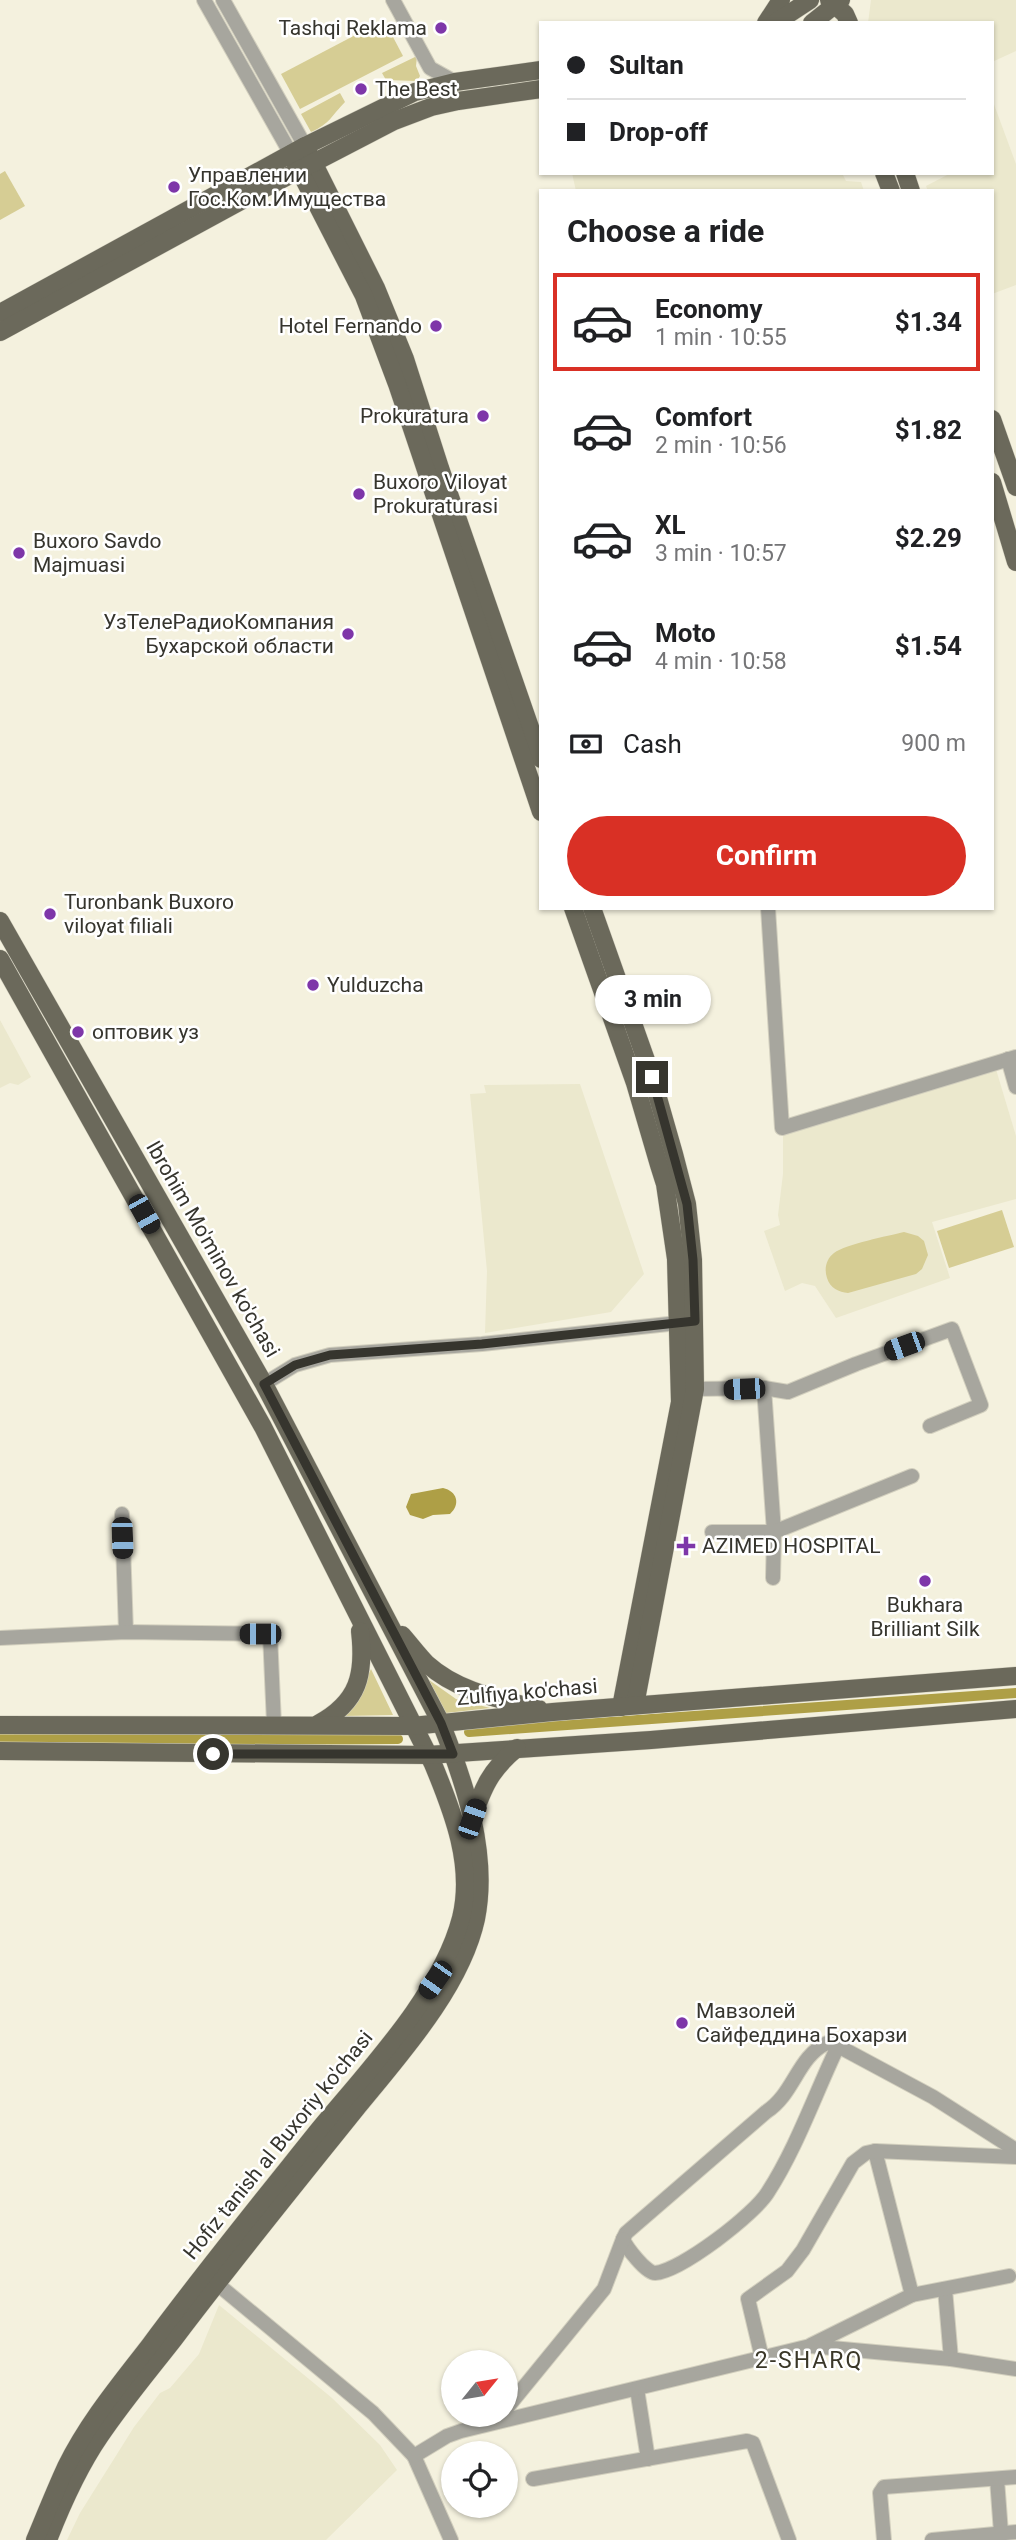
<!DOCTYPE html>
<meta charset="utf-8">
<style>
body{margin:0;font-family:Roboto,sans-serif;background:#f6f6f6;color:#202124;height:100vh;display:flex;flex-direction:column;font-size:26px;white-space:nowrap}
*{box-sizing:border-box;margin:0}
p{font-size:23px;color:#757577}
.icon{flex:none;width:38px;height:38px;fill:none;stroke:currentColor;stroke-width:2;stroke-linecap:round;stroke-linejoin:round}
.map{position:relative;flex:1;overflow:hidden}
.sheet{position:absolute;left:539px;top:189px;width:455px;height:721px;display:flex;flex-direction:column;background:#fff;border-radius:0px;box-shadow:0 2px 5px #0004}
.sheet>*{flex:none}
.banner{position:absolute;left:539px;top:21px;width:455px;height:154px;border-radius:0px;box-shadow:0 2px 5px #0004;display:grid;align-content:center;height:154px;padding:0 28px;background:#fff}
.needle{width:46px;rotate:60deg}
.controls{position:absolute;left:441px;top:2350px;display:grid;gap:14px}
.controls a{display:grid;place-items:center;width:77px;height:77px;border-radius:50%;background:#fff;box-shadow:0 2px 5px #0004;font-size:35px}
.end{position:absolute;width:32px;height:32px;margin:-16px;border:9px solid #36352e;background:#fff;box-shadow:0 0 0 4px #fff}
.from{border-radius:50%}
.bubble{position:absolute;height:49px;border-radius:24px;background:#fff;box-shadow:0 2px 5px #0004;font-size:23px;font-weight:700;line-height:49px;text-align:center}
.car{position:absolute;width:21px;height:42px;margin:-21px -10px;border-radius:9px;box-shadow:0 0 5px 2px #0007;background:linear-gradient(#222 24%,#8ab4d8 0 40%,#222 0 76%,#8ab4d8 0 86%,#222 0)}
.banner b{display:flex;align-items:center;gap:24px;height:66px;font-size:26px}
.banner b+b{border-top:2px solid #e0e0e0}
.banner i{width:18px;height:18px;background:#202124}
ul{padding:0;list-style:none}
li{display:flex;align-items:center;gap:21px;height:98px;margin:0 14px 10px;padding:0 14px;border:4px solid transparent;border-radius:0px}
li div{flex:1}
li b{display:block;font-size:26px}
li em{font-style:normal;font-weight:700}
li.current{border-color:#d93025}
li>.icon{width:63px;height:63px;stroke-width:1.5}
h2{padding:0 28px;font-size:32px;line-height:84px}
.pay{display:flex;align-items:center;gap:18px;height:77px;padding:0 28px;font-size:26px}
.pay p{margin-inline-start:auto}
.button{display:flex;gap:14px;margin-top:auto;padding:14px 28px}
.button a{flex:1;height:80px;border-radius:42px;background:#d93025;color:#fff;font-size:28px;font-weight:700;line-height:80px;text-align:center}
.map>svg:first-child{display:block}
</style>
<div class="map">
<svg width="1016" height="2540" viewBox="0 0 1016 2540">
<rect width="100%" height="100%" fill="#f4f1de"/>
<g fill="#ebe8cd">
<path d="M871,0h145v51l-24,11v-39h-124z"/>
<path d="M992,99l24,65v121l-24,9v-103h-64l-2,-5 25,-13h41z"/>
<path d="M572,173h270l4,8 15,1 3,9h-288z"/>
<path d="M0,1020l31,57 -13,8 -8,-2 -10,5z"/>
<path d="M995,1066l21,70v63l-84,23 18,56 -114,40 -21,-32 -13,-3 -17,8 -21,-60 16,-6 -2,-10 5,-41v-40z"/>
<path d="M580,1084l64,190 -33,38 -126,21 2,-62 -17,-177 16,-1 -2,-8z"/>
<path d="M219,2305l113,93 48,47 17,25 -71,70h-259l13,-27 54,-86 26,-34 10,-5 29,-34z"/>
</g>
<g fill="#d6cd94">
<path d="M384,20l19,36 -103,53 -19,-35z"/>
<path d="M417,56l-1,10 4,10 -3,5 -31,-1 -4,-7z"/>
<path d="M340,93l5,9c-13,13 -15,22 -34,30l-10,-18z"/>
<path d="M5,171l20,35 -25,14v-46z"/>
<path d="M1002,1210l12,37 -65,21 -12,-37z"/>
<path d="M904,1232l14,4 6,5 4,14 -6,14 -6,5 -68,19c-9,-1 -18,-5 -21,-15 -3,-9 -1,-19 7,-25 12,-9 54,-17 70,-21z"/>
<path d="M371,1669l22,46 -50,1 17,-25z"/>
<path d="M429,1680l27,19 34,9 -44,5z"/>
</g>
<path fill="#ae9f46" d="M443,1488c14,3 18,16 7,26l-17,1 -10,4 -13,-4 -4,-8 5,-13z"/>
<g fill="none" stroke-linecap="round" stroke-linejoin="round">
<g stroke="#ae9f46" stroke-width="10">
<path d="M469,1732l547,-39"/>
<path d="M0,1737l270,3 128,-1"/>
</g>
<g stroke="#d2cfbe" stroke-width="16">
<g id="minor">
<path d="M204,0l87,154"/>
<path d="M223,0l82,146"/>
<path d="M393,0l37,68 25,14"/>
<path d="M768,908l14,220 234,-71"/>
<path d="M1008,1059l8,28"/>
<path d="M264,1384l31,-19 35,-10 152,-11 205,-22"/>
<path d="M764,1388l10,144 -1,46"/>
<path d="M695,1389l69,-1 24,4 68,-28 96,-35 29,76 -51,21"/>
<path d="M122,1514l4,118"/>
<path d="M712,1532h62l138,-56"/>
<path d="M0,1638l126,-6 144,2 4,90"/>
<path d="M838,2046c-23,48 -41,101 -70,146 -13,22 -87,79 -113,81 -9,0 -29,-26 -32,-34l3,-6 140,-121c29,-19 31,-55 61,-69l11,3 95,51 83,53"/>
<path d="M875,2151l37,144"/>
<path d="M210,2278l163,135 41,43 37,84"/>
<path d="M945,2289l6,70"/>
<path d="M811,2345l101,-50 97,-19"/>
<path d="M762,2358l-14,-59 39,-28 16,-21 50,-87 13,-10 9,-2 141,6"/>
<path d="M637,2389l11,70"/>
<path d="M506,2409l98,-120 19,-50"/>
<path d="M414,2456l33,-20 14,-5 349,-85 141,13 65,10"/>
<path d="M533,2479l214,-38 6,2 36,97"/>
<path d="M997,2479l4,54"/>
<path d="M884,2540l-4,-47 4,-6 132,-10"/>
<path d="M932,2540l84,-8"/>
</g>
</g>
<g stroke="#d2cfbe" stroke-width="19">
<g id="major">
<path d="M829,0l16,14 4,9"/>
<path d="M766,23l15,-23"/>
<path d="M775,23l35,-23"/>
<path d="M812,23l29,-23"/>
<path d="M305,146l71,142 29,71 35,109 101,291"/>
<path d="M291,154l73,142 33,88 144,428"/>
<path d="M884,173l7,18"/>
<path d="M905,173l6,18"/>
<path d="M0,313l305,-167 110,-54 40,-10 86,-12"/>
<path d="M0,332l263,-143 131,-68 37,-14 27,-6 83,-12"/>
<path d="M992,419l24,68"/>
<path d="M992,482l24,80"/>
<path d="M573,908l62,175 24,82 6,19 11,75 4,143 -59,305"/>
<path d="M592,908l60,169 22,77 13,50 6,56 2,129 -60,316"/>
<path d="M0,921l264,463 177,339c24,60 48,131 35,196 -15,69 -77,137 -121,191 -61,76 -122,151 -181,229 -25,32 -51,63 -74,97 -22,32 -38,68 -52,104"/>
<path d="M0,959l263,468 170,337c20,48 41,102 28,154 -20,77 -94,153 -144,214 -56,70 -113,140 -167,213 -30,39 -62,77 -84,122 -11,24 -21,49 -31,73"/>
<path d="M402,1635c8,9 16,20 25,29 31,28 73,35 112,45"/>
<path d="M318,1724c41,-22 47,-50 42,-93"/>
<path d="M0,1725l412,1 141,-14 463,-36"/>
<path d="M0,1751l428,4 223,-15 365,-31"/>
<path d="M472,1819c11,-31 18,-49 45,-71"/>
</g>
</g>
<use href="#minor" stroke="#a7a69e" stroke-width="14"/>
<use href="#major" stroke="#6b695b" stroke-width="18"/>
</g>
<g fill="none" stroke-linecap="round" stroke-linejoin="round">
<path stroke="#36352e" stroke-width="9" d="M213,1754h240l-12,-31 -177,-339 31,-19 35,-10 152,-11 213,-23 -2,-61 -6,-56 -35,-127"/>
</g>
<g fill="#7e36a9" stroke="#fff" stroke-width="2.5">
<circle cx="441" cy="28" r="7"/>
<circle cx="361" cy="89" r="7"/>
<circle cx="174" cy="187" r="7"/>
<circle cx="436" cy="326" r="7"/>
<circle cx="483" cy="416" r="7"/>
<circle cx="359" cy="494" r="7"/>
<circle cx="19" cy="553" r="7"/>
<circle cx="348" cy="634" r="7"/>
<circle cx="50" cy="914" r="7"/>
<circle cx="313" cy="985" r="7"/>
<circle cx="78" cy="1032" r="7"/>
<path d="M682.5 1535.5h7v7h7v7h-7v7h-7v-7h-7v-7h7z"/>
<circle cx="925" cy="1581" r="7"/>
<circle cx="682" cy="2023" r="7"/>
</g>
<g text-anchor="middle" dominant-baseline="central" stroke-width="5" stroke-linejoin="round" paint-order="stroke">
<g font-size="21" fill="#36352e" stroke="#fff" text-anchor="start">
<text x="427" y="28" text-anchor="end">Tashqi Reklama</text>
<text x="375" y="89">The Best</text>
<text x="188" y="175">Управлении<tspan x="188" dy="24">Гос.Ком.Имущества</tspan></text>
<text x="422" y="326" text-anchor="end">Hotel Fernando</text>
<text x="469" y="416" text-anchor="end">Prokuratura</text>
<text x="373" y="482">Buxoro Viloyat<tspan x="373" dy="24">Prokuraturasi</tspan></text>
<text x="33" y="541">Buxoro Savdo<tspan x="33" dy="24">Majmuasi</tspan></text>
<text x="334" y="622" text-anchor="end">УзТелеРадиоКомпания<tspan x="334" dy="24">Бухарской области</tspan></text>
<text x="64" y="902">Turonbank Buxoro<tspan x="64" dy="24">viloyat filiali</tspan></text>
<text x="327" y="985">Yulduzcha</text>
<text x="92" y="1032">оптовик уз</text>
<text x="702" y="1546">AZIMED HOSPITAL</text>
<text x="925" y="1605" text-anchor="middle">Bukhara<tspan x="925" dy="24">Brilliant Silk</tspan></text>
<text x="696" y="2011">Мавзолей<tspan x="696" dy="24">Сайфеддина Бохарзи</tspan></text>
</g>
<g font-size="21" fill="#36352e" stroke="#fff">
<text transform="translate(213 1249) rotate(60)">Ibrohim Mo'minov ko'chasi</text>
<text transform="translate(527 1692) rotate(-5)">Zulfiya ko'chasi</text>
<text transform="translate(278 2145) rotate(-51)">Hofiz tanish al Buxoriy ko'chasi</text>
</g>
<g font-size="23" letter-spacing="2" fill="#3a3728" stroke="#fff">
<text x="809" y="2360">2-SHARQ</text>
</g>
</g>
</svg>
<div class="controls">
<a><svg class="needle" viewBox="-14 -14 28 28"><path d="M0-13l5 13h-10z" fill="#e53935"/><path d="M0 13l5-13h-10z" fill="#757577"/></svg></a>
<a><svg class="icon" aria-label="locate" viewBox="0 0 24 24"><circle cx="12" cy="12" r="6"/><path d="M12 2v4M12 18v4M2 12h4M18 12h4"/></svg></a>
</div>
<i class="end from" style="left:213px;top:1754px"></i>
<i class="end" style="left:652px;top:1077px"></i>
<div class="bubble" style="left:595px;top:975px;width:116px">3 min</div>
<i class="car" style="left:144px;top:1214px;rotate:151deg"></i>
<i class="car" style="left:904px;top:1346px;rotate:250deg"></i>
<i class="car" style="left:744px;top:1389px;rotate:268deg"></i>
<i class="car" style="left:122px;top:1538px;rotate:178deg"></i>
<i class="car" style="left:260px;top:1634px;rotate:270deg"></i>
<i class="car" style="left:472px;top:1819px;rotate:19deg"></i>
<i class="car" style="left:435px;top:1980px;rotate:215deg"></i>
<div class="banner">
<b><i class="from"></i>Sultan</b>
<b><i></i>Drop-off</b>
</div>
<section class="sheet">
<h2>Choose a ride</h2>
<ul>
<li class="current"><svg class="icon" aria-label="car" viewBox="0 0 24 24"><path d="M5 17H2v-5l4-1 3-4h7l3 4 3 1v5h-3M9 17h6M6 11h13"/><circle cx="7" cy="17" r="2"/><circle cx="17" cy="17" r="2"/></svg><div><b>Economy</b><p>1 min · 10:55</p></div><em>$1.34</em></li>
<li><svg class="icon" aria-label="car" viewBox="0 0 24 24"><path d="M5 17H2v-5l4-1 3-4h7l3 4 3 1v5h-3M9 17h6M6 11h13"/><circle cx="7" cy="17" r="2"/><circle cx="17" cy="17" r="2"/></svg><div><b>Comfort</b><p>2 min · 10:56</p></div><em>$1.82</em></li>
<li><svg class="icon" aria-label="car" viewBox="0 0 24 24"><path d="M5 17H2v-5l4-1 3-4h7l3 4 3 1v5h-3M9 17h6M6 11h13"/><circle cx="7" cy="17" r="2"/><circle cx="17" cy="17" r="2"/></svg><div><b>XL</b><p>3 min · 10:57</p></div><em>$2.29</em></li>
<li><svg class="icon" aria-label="car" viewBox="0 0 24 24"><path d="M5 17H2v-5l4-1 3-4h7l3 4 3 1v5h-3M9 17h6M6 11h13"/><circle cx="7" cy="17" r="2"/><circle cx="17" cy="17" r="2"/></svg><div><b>Moto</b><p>4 min · 10:58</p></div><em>$1.54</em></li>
</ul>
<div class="pay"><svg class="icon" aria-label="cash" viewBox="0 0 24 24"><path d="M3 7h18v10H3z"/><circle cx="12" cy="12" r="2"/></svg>Cash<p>900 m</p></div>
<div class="button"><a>Confirm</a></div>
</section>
</div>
